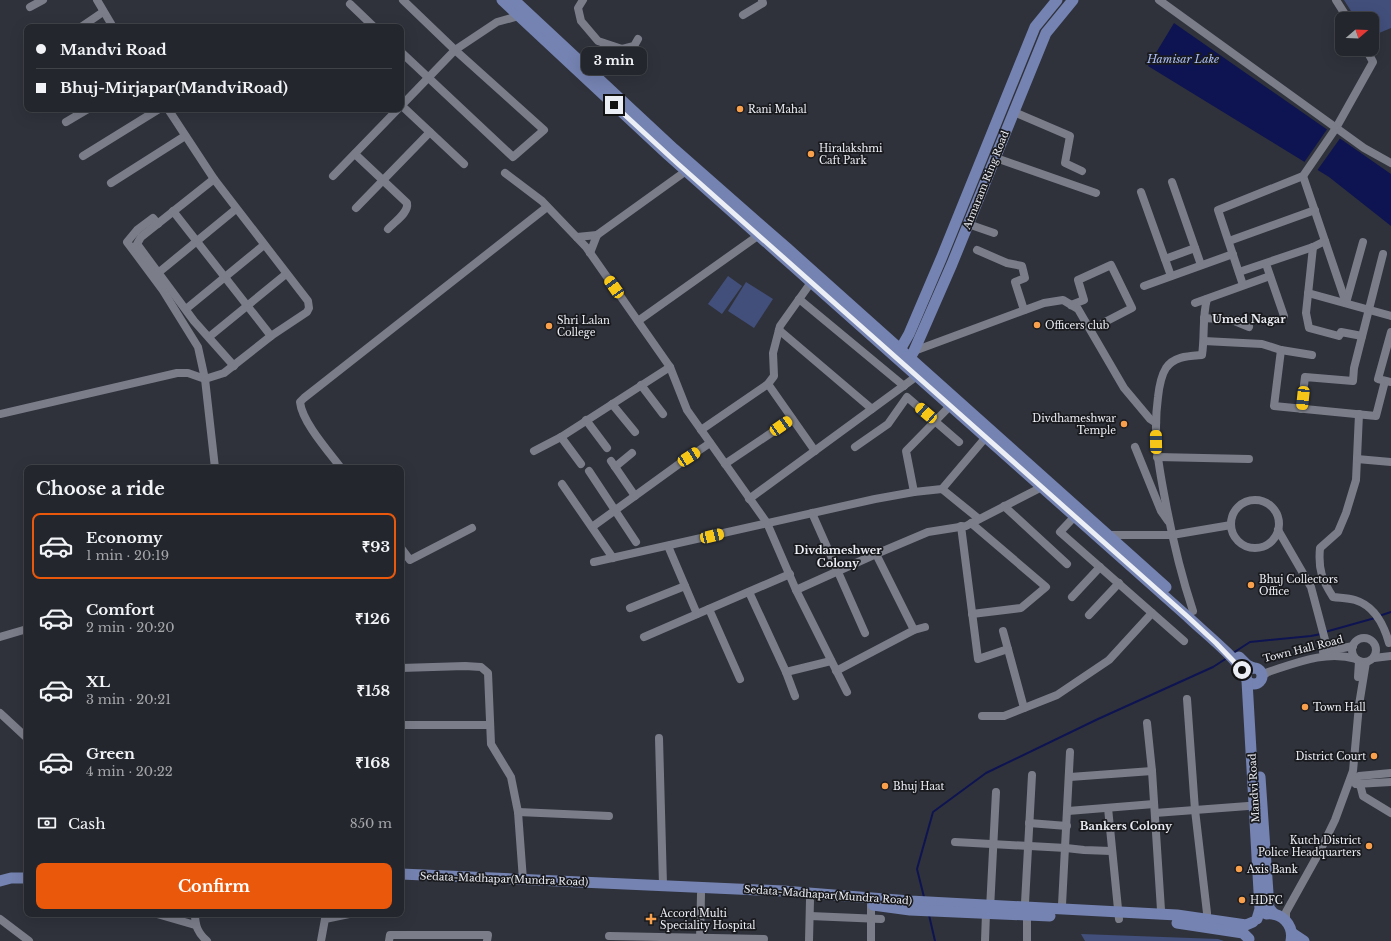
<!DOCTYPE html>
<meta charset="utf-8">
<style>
body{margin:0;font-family:"Libre Baskerville",serif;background:#2f3238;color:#f1f3f6;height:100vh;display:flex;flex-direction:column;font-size:15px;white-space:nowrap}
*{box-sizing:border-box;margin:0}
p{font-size:13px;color:#a3a5a9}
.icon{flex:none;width:22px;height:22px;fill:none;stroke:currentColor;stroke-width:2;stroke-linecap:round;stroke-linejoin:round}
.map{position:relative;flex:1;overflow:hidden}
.sheet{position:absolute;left:24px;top:465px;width:380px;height:452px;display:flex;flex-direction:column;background:#23262c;border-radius:8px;box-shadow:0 4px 16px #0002,0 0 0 1px #404348}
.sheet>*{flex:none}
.hud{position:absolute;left:24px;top:24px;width:380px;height:88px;border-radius:8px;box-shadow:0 4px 16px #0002,0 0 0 1px #404348;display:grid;align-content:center;height:88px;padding:0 12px;background:#23262c}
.needle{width:26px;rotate:71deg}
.fabs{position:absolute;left:1335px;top:12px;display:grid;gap:8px}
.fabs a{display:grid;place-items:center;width:44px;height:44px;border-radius:8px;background:#23262c;box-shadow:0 4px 16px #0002,0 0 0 1px #404348;font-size:20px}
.end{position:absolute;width:18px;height:18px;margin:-9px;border:5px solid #eceef5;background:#111;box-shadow:0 0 0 2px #111}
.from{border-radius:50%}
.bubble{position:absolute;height:28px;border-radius:8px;background:#23262c;box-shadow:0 4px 16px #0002,0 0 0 1px #404348;font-size:13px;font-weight:700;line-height:28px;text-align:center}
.car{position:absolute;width:12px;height:24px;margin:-12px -6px;border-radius:5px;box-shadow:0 0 3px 1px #0007;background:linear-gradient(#f5c518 24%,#345 0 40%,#f5c518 0 76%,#345 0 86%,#f5c518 0)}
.hud b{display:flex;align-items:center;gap:14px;height:38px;font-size:15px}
.hud b+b{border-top:1px solid #404348}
.hud i{width:10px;height:10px;background:#f1f3f6}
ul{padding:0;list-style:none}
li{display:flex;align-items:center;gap:12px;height:66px;margin:0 8px 6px;padding:0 4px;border:2px solid transparent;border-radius:8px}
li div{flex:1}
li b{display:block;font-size:15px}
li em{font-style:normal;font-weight:700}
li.active{border-color:#ea580c}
li>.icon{width:36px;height:36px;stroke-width:1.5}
h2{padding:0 12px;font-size:18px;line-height:48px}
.pay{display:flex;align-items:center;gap:10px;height:44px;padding:0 12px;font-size:15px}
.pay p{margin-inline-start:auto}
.cta{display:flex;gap:8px;margin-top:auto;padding:8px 12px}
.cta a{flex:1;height:46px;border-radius:8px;background:#ea580c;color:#fff;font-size:16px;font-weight:700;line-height:46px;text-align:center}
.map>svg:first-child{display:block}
</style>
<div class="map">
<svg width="1391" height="941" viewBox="0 0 1391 941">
<rect width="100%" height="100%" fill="#2f323b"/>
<g fill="#424f7b">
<path d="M1344,0h47v28l-19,8v-17h-16z"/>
<path d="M728,276l14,10 -20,28 -14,-10z"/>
<path d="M746,282l27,17 -19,29 -26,-17z"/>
<path d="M1081,934l137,5 6,2h-139z"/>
</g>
<path fill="#0e1451" d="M1174,23l217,151v52l-62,-49 -181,-111z"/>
<path fill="#2f323b" d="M1328,128l13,9 -25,35 -13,-8z"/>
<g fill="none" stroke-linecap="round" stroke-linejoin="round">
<g stroke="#0e1451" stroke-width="2">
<path d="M1379,616l12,-4"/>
<path d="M1325,632l50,-14"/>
<path d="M1233,653l17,-11 61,-6 10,-2"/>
<path d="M924,897l-7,-28 16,-57 53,-39 112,-54 115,-52 14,-9"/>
<path d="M929,915l6,26"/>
</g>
<g stroke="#7b7e89" stroke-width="8">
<path d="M97,0l16,27"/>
<path d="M583,0l-5,8 3,13 17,20 24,8 12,-3 4,-7"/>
<path d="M1159,0l205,148 27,15"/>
<path d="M1336,0l12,19"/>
<path d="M350,4l24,23"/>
<path d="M30,7l13,-7"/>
<path d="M743,15l20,-12 -1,-3"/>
<path d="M81,27l22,-15"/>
<path d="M401,52l112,105 31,-27 -89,-80 -52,-50"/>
<path d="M401,105l63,59"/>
<path d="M401,106l54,-56 42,-28 22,-6"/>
<path d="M1014,112l56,24 -5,27 17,8"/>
<path d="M66,122l22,-13"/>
<path d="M355,154l52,49c2,10 -13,19 -19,26"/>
<path d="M83,156l76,-47"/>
<path d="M996,158l100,35"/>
<path d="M505,173l37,28 44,46 84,120 17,43 80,113 29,67 51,102"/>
<path d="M333,176l65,-67"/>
<path d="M1303,176l43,127"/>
<path d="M214,179l-73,58 -4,7 57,77 40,45"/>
<path d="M1172,182l29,83"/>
<path d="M111,183l74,-47"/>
<path d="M1141,192l30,84"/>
<path d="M356,208l74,-76"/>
<path d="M173,211l98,125"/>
<path d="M158,224l-5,-6 -16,12 -10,12 35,47 36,58 7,32 10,89"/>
<path d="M968,224l26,9"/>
<path d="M577,237l20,-2 89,-64"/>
<path d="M1229,241l86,-31"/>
<path d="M1313,247l-7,66 3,15 30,8 2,-4 21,4"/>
<path d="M977,250l30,13 15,3 3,12 -10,4 9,28"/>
<path d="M590,253l7,-18"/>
<path d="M1165,259l30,-11"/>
<path d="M1266,264l18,52"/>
<path d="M1239,272l74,-25 12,-6"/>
<path d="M158,273l78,-64"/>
<path d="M1243,285l-25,-75 85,-34 33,-48 37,-66 -7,-13"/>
<path d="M1144,286l89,-32"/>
<path d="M1308,293l83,23"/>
<path d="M799,299l105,87"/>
<path d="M1195,303l75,-27"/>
<path d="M1346,303l17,-61"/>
<path d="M1071,305l13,-5 -6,-20 33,-15 21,43 -29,15"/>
<path d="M186,309l78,-64"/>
<path d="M1204,318l28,2 17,7"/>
<path d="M638,321l121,-86"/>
<path d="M779,330l93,79"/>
<path d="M1391,332l-13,47 13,3"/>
<path d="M209,337l77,-63"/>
<path d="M1204,341l58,3 19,6 31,5"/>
<path d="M1281,350l-7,56 102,10 9,-35"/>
<path d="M914,351l130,-48 19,-3 15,9 46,79 26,31 6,4"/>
<path d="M768,384l47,67"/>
<path d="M641,385l22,29"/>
<path d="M612,404l23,28"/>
<path d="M1301,409l4,-32 48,4 1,-13 29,-114"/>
<path d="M0,414l177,-41h11l17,6 19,-6 47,-37 36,-24 2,-4 -1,-7 -94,-122 -46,-70"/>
<path d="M1359,414l-3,66 -10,33 -8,19 -18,16c-2,21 2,32 13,49 7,1 15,1 22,3 20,6 29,25 34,43"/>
<path d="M586,420l21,28"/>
<path d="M701,430l67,-46 6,-8 -1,-23 7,-27 32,-45"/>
<path d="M561,437l20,27"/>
<path d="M855,447l33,-23 19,-27 52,45"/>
<path d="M1135,447l26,64 7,10"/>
<path d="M534,451l27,-14 109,-70"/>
<path d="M1157,457l92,2"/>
<path d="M1357,459l34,3"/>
<path d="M611,461l24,35"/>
<path d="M725,464l67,-45"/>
<path d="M615,467l17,-14"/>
<path d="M341,468c-12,-16 -39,-46 -41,-66l4,-4 243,-191"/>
<path d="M589,471l47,71"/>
<path d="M562,484l51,74"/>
<path d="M942,489l37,30"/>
<path d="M914,492l-8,-41 45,-46"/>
<path d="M749,499l168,-123"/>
<circle cx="1255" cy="524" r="24"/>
<path d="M1004,506l63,58"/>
<path d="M812,513l53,120"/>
<path d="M1075,516l-15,16 124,109"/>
<path d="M971,523l75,64 -25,21 -49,6"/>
<path d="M961,526l17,133 30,-10"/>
<path d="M592,527l87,-63 31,-21"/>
<path d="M1278,530l33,57 17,64"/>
<path d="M1109,535h63l59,-10"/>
<path d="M668,546l29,68"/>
<path d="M401,548l9,12 62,-32"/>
<path d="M876,554l38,76"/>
<path d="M594,562l281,-63 39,-7 28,-3 44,-52"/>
<path d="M796,590l80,-36 52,-22 38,-6 76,-39"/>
<path d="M749,592l37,80 9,24"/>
<path d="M1072,597l28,-30"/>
<path d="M630,608l55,-22"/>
<path d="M709,609l31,70"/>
<path d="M1193,611c-12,-36 -21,-74 -28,-112 -7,-36 -12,-65 -7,-102 1,-9 3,-21 8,-29 8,-12 23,-12 36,-13 3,-19 0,-38 5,-56"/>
<path d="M1089,615l30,-32"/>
<path d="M1003,631l21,77"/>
<path d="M0,637l27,-8"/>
<path d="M644,637l146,-63"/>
<circle cx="1364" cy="650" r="12"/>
<path d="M1323,652l30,-6"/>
<path d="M1374,658l17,-2"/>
<path d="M401,668l64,-2 16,1 7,6 3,71 20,33 7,35 5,68"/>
<path d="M836,671l78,-41 11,-3"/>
<path d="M786,672l45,-11"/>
<path d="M1261,677l7,-5c28,-9 58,-22 88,-13"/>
<path d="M1358,677l1,-16"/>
<path d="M1187,699l8,111 12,103v12"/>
<path d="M0,713l27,25"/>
<path d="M982,716h22l53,-21 52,-35 43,-47"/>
<path d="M1147,723l5,48 9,139"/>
<path d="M401,725h89"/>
<path d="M659,738l4,147"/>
<path d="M1070,777l82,-6"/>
<path d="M1356,784l35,-2"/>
<path d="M1356,784l3,-8 32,-3"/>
<path d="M1360,784l3,12 28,17"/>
<path d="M1108,808l11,111"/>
<path d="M1068,811l86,-7"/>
<path d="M518,812l91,4"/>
<path d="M1155,813l93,-7"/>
<path d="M1029,823l38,3"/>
<path d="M955,842l111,6 18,2 27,1"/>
<path d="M1025,903l7,-128"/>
<path d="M1062,905l8,-153"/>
<path d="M990,909l6,-117"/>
<path d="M157,914l38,11"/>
<path d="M195,914c0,12 3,19 12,27"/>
<path d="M810,916l71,3"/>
<path d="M0,919l29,22"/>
<path d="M1286,921v-9l34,-61 15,-31 18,-49 6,-66 7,-43"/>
<path d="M609,936l155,3"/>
<path d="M321,941l4,-22 24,-5"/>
<path d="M389,941l1,-6h98l-1,6"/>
<path d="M700,941l1,-47"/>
<path d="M809,941l1,-41"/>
<path d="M871,941v-37"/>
<path d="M985,941l1,-28"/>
<path d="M1027,941v-26"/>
</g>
<g stroke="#7583b2" stroke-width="11">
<path d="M502,0l166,155 520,462c19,18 44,37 58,58"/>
<path d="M514,0l160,149 114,100 378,338"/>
<path d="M897,355l12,-21 32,-75 94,-232 22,-27"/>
<path d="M907,363l7,-12 38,-87 94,-231 27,-33"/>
<path d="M1239,657l8,8 6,3"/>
<circle cx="1254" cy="676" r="8"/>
<path d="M1247,681l13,228 -3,10"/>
<path d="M1260,777l9,131 5,6"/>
<path d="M401,874l382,17 127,10 267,14 69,10 7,-3"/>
<path d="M0,881l11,-3h16"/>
<path d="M873,905l37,5 140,6"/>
<path d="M1266,914c16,-2 28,11 25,27"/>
<path d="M1177,923l66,10 6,6"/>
<path d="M1292,933l12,8"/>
</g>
</g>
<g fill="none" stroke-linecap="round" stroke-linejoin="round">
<path stroke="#eceef5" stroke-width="5" d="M614,105l63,58 511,454 28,26 26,27"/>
</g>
<g fill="#f9a04c" stroke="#191a1e" stroke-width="1.5">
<circle cx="740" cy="109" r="4"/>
<circle cx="811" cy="154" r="4"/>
<circle cx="1037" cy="325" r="4"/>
<circle cx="549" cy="326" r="4"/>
<circle cx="1124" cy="424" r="4"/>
<circle cx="1251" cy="585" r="4"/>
<circle cx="1305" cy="707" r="4"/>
<circle cx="1374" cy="756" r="4"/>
<circle cx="885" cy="786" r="4"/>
<circle cx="1369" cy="846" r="4"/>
<circle cx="1239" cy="869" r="4"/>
<circle cx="1242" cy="900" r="4"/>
<path d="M649 913h4v4h4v4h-4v4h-4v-4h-4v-4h4z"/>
</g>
<g text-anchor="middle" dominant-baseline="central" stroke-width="3.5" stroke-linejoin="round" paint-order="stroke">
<g font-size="10" fill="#eceef5" stroke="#191a1e" text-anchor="start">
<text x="748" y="109">Rani Mahal</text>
<text x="819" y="148">Hiralakshmi<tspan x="819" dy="12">Caft Park</tspan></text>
<text x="557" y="320">Shri Lalan<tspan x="557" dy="12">College</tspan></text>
<text x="1045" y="325">Officers club</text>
<text x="1116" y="418" text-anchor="end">Divdhameshwar<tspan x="1116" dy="12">Temple</tspan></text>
<text x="1259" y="579">Bhuj Collectors<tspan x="1259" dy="12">Office</tspan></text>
<text x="1313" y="707">Town Hall</text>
<text x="1366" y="756" text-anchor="end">District Court</text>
<text x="893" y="786">Bhuj Haat</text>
<text x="1361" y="840" text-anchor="end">Kutch District<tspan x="1361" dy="12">Police Headquarters</tspan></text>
<text x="1247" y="869">Axis Bank</text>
<text x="1250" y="900">HDFC</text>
<text x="660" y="913">Accord Multi<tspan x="660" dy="12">Speciality Hospital</tspan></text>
</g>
<g font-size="10" fill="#eceef5" stroke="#191a1e">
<text transform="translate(986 180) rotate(-68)">Atmaram Ring Road</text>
<text transform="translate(1303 649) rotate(-14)">Town Hall Road</text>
<text transform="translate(1254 788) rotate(-93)">Mandvi Road</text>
<text transform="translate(504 879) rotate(2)">Sedata-Madhapar(Mundra Road)</text>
<text transform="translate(828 895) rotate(4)">Sedata-Madhapar(Mundra Road)</text>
</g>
<g font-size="11" font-style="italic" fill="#adbff8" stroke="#191a1e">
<text x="1183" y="59">Hamisar Lake</text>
</g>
<g font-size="11" font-weight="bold" fill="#eceef5" stroke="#191a1e">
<text x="1249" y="319">Umed Nagar</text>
<text x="838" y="550">Divdameshwer<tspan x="838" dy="13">Colony</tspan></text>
<text x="1126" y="826">Bankers Colony</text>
</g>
</g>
</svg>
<div class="fabs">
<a><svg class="needle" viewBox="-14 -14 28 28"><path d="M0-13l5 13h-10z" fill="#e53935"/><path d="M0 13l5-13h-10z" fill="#a3a5a9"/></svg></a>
</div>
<i class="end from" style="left:1242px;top:670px"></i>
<i class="end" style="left:614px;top:105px"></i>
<div class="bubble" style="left:581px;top:47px;width:66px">3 min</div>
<i class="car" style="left:614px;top:287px;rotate:325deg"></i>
<i class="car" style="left:1303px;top:398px;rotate:186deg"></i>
<i class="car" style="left:926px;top:413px;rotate:311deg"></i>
<i class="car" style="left:781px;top:426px;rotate:56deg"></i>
<i class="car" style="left:1156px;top:442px;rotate:359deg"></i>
<i class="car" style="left:689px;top:457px;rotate:57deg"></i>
<i class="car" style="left:712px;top:536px;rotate:77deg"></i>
<div class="hud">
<b><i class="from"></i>Mandvi Road</b>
<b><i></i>Bhuj-Mirjapar(MandviRoad)</b>
</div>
<section class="sheet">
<h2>Choose a ride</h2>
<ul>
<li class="active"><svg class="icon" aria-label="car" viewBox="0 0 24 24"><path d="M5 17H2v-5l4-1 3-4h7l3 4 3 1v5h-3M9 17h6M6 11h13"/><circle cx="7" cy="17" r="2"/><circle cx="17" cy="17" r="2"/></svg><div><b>Economy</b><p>1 min · 20:19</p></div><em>₹93</em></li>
<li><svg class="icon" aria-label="car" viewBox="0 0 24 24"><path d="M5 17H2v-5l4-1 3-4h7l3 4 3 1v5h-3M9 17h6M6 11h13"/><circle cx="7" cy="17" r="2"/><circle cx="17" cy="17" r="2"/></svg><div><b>Comfort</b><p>2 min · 20:20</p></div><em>₹126</em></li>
<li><svg class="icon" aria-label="car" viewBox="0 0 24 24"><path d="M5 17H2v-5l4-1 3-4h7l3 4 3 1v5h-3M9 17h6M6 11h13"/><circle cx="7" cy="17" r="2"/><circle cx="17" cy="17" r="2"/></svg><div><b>XL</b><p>3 min · 20:21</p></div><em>₹158</em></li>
<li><svg class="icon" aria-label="car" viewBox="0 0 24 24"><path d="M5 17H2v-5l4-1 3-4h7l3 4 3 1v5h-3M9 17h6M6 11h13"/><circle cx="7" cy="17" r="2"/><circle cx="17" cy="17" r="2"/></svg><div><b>Green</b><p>4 min · 20:22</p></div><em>₹168</em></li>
</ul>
<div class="pay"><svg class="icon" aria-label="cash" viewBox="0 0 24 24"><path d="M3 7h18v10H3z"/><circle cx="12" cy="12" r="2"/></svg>Cash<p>850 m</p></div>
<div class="cta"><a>Confirm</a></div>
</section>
</div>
